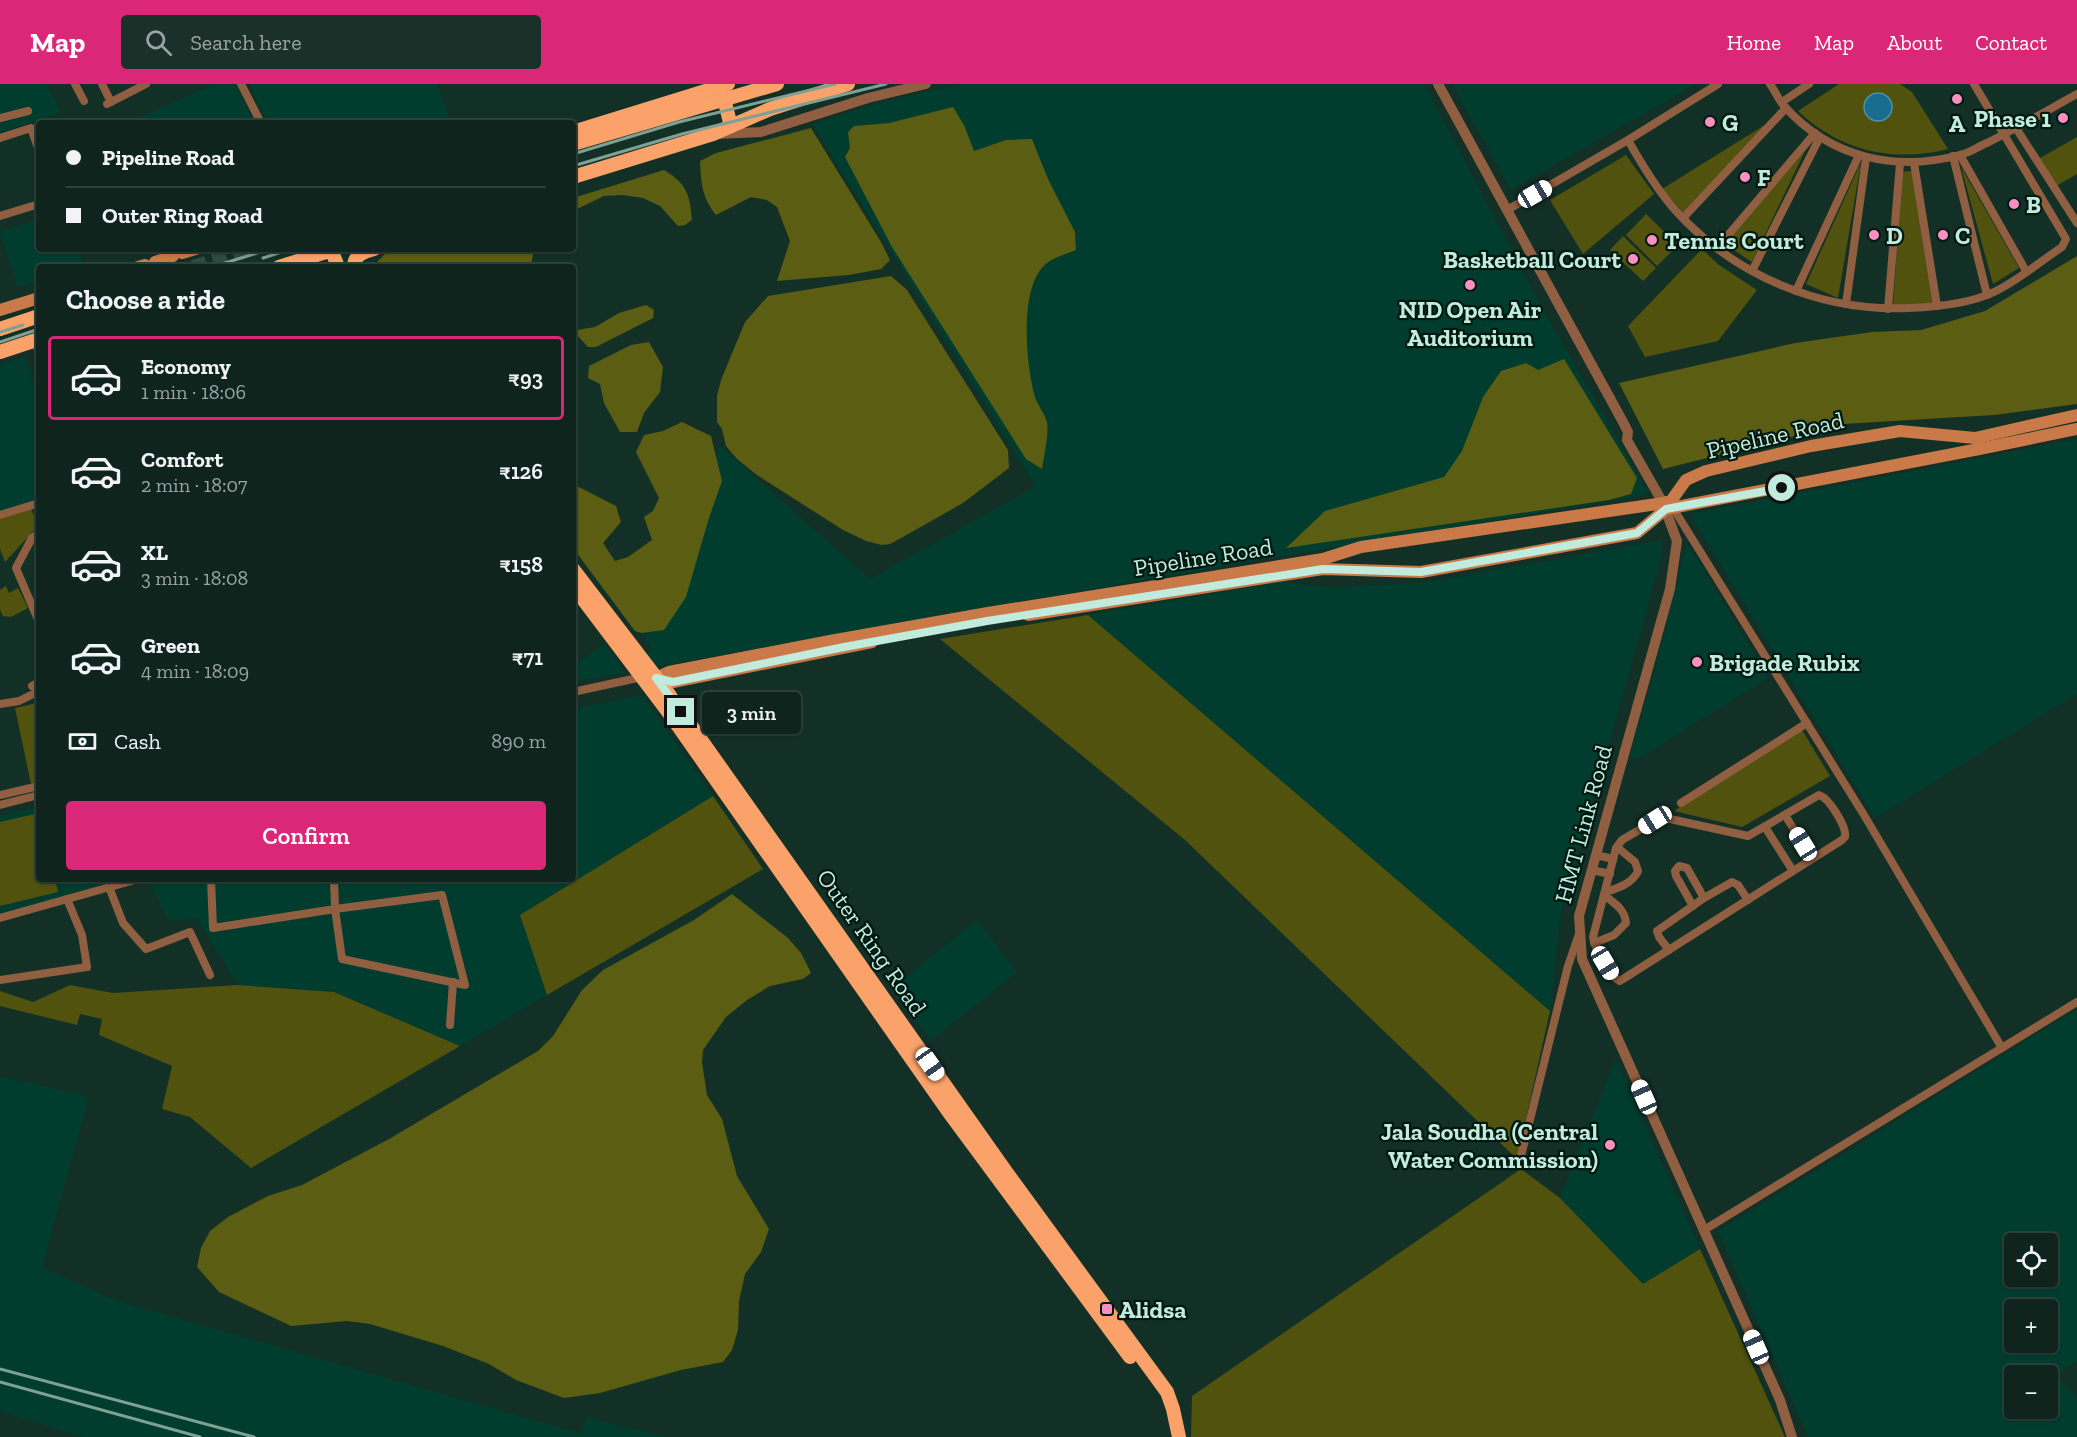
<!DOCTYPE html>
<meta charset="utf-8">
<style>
body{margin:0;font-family:"Zilla Slab",serif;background:#1c302a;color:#f1f3f6;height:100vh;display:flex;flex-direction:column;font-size:22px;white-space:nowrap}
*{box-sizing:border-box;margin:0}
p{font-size:20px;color:#9ba4a4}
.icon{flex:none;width:33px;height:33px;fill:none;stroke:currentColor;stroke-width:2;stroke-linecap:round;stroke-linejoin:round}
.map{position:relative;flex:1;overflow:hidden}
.panel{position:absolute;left:36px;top:180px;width:540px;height:618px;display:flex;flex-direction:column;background:#0e241d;border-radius:6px;box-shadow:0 2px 4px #0004,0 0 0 2px #2e413b}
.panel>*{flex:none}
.top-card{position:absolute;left:36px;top:36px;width:540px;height:132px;border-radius:6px;box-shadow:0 2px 4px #0004,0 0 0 2px #2e413b;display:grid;align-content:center;height:132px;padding:0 30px;background:#0e241d}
.buttons{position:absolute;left:2004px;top:1149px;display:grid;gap:12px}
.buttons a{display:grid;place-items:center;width:54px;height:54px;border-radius:6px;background:#0e241d;box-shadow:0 2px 4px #0004,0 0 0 2px #2e413b;font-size:30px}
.end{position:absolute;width:27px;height:27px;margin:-14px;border:8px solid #c1ebdc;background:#111;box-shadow:0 0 0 3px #111}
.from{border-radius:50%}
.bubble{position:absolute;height:42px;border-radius:6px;background:#0e241d;box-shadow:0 2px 4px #0004,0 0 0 2px #2e413b;font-size:20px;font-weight:600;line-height:42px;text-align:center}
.car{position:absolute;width:18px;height:36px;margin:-18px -9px;border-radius:8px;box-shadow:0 0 4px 2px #0007;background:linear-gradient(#fff 24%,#345 0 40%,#fff 0 76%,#345 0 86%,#fff 0)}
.top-card b{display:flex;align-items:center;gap:21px;height:57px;font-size:22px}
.top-card b+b{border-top:2px solid #2e413b}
.top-card i{width:15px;height:15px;background:#f1f3f6}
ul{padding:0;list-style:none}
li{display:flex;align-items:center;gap:18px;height:84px;margin:0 12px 9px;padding:0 18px;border:3px solid transparent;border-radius:6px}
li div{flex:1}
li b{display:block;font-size:22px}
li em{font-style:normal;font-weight:600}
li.current{border-color:#db2777}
li>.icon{width:54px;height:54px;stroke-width:1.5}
h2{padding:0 30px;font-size:27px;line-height:72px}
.pay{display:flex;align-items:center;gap:15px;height:66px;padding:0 30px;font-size:22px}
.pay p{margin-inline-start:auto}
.button{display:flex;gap:12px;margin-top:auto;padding:12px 30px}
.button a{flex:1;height:69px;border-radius:6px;background:#db2777;color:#fff;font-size:24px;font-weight:600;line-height:69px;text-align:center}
header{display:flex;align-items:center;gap:36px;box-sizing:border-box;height:84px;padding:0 30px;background:#db2777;color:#fff}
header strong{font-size:28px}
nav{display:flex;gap:33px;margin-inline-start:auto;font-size:21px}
.search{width:420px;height:54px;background:#1c302a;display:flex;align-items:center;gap:15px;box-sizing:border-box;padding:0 21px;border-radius:6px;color:#9ba4a4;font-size:22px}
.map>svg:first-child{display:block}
</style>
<header>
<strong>Map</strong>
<div class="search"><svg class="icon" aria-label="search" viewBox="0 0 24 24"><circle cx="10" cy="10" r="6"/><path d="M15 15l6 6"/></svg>Search here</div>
<nav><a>Home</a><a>Map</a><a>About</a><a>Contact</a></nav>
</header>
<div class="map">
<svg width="2077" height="1353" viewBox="0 0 2077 1353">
<rect width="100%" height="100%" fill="#133027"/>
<g fill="#003d2f" fill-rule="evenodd">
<path d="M0,0h46l15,28 -61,21z"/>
<path d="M214,0h21l19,39h-127z"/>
<path d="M249,0h189l12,39h-183z"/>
<path d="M961,0h463l122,231 103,179 -477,81 -518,92 -10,-14 5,-2 2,-4 -6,-7 75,-194 150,133 166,-93 -224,-362 68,-22z"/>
<path d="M1452,0h244l-185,106z"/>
<path d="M39,135v30h39l6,17 -45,1v14l-21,7 -18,-56z"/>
<path d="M25,273l14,42v101l-39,13v-148z"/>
<path d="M2077,355v255l-202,124 -185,-304z"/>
<path d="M1662,456l-1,19 -101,358 -10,94 -462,-396 193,-33 54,6 94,-6z"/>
<path d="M1687,458l81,136 -129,80 -10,1 29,-102z"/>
<path d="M605,560l20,29 -52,8v-15z"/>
<path d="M642,611l71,101 -193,119 27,80 -87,51 -126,-54 -96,-7 -41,-66 -29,1 -20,-41h425v-170z"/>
<path d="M39,723v72h93l-132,37v-101z"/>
<path d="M977,836l40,52 -86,68 -40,-51z"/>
<path d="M2077,925v352l-22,13 22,24v39h-269l-90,-206zM2014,1160h34v32h-34zM2014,1226h34v32h-34zM2014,1292h34v32h-34z"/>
<path d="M1616,975l84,190 -57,35 -83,-86z"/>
<path d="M0,992l89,21 -47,170 72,33 468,134 4,-17 80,20h-584l-82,-26z"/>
</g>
<g fill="#50520d">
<path d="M1839,0h61l12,8 36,57c-55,14 -108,2 -150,-38z"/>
<path d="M1768,39l-85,89 -21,-23z"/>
<path d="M2077,53v37l-21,12 -16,-28z"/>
<path d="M1805,67l-53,111 -29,-19z"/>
<path d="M1626,71l28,39 -71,60 -33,-54z"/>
<path d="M1861,78l-23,136 -32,-14z"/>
<path d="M1961,83l58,101 -26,16z"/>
<path d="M1912,87l22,133 -41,3 9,-135z"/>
<path d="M1646,130l32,31 -21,21 -31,-31z"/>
<path d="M1623,152l33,32 -13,13 -33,-31z"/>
<path d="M1702,165l17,16 38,25 -39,51 -73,16 -17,-31z"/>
<path d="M31,424l7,18 -33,36 -5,-13v-31z"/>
<path d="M6,502l3,7 9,-5 10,20 -17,9 -8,-1 -3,-6v-20z"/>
<path d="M1088,531l462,396 -33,148 -332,-319 -245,-201z"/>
<path d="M39,611v87l-8,2 -16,-76 22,-5 -2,-6z"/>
<path d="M1802,646l28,46 -88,51 -68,-16z"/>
<path d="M713,712l50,73 -216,126 -27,-80z"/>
<path d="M39,729v66h16l3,13 -58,14v-84z"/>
<path d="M70,901l43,8 125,-8 96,7 126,54 -209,122 -61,-51 -28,-8 10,-43 -73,-31 3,-16 -22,-5 -3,11 -77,-19v-15l33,11z"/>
<path d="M1521,1085l39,29 83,86 57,-35 85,188h-594l1,-41z"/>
</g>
<g fill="#5a5d12">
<path d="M953,23l11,18 10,26 32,-11 26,-1 16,40 27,53 1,18c-9,4 -22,7 -29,13 -29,22 -21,103 -12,134 3,9 10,17 12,25 2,12 -3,34 -5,47l-16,-10 -134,-212 -47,-90 5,-9 -2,-16 6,-6 35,-3z"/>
<path d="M811,44l70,114 9,18 -9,9 -32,6 -72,6 13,-40 -13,-34 -10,-7 -16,-3 -35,18c-14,-18 -15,-31 -16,-54l16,-8z"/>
<path d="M664,86c22,13 26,24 28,50l-7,5 -7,1 -18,-20 -17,-8 -20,-3 -19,1 -31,15v-13z"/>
<path d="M401,165h129l3,5 -2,13h-155v-4l9,-9z"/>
<path d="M2077,172v148l-83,11 -151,9 -180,45 -44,-86 176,-40 77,-11 49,-2 64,-19z"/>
<path d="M891,192l16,14 101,160 1,18 -46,35 -60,34 -13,7 -8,1 -16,-4 -23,-11 -86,-55 -20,-16 -11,-13 -4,-17 -5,-7v-26l4,-16 24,-58 23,-26z"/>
<path d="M646,221l8,5 -1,8 -57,29h-8l-10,-11 -1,-6 18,-3 24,-14z"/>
<path d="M649,258l14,25 -3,25 -16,21 -7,19h-17l-16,-29 -4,-19 -12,-6 1,-12 42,-21z"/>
<path d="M1564,275l73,119 -6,16 -22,6 -323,48 39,-37 119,-34 18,-26 21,-54 18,-26 25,-8 12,7z"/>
<path d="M682,338l29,14 11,45 -13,37 -23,79 -22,33 -22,3 -7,-2 -62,-83v-64l43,22 5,16 -18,21 12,18 13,-4 24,-17 -8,-23 9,-6 6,-13 -23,-46 8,-17 19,-4z"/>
<path d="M732,810l56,44 13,15 10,20 -8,6 -33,7 -23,14 -21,17 -23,33 -1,12 5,33 15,24 15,57 32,53 -8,23 -16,22 -6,27 -1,29 -6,20 -9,12 -42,8 -81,23 -36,5 -48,-18 -27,-16 -46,-18 -73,-22 -23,-3 -56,5 -72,-34 -22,-25 4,-19 9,-17 18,-14 40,-21 34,-11 87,-46 149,-88 15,-15 29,-46 21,-20 91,-50z"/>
</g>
<circle fill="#186c8e" stroke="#4b92a5" stroke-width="1.5" cx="1878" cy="23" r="14"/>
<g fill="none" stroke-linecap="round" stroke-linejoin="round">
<path stroke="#2d4c42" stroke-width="14" stroke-dasharray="14 7" stroke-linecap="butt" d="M193,183l58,-18"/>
<g stroke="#905e40" stroke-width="8">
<path d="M75,0l9,17"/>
<path d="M102,0l9,18"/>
<path d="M241,0l20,39"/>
<path d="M1770,0c5,7 9,17 15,23 46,51 110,65 175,48 10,-2 19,-9 29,-13 30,-15 59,-32 88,-48"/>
<path d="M1782,18l27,-18"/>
<path d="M107,20l39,-20"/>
<path d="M0,34l28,-7"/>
<path d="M2016,44l61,95"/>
<path d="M0,54l31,-10 8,23"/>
<path d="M1628,56c14,25 29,50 48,71 59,65 145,101 233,97 27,-1 60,-4 85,-16 22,-10 47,-31 68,-45l4,-8 -92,-155"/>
<path d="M1960,71l66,116"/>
<path d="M1953,72l34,139"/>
<path d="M1914,79l23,143"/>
<path d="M1507,126l121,-70 90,-56"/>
<path d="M0,132l39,-12"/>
<path d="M1683,134l103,-110"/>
<path d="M1717,164l98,-115"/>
<path d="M1752,187l68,-134"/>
<path d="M1796,207l63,-136"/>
<path d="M1846,220l20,-146"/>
<path d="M1888,225l12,-146"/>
<path d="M36,256l3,17"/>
<path d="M1673,424l191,307 138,233"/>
<path d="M0,431l39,-12"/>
<path d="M39,449l-7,5 -16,30 23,54"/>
<path d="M32,602l7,-4"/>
<path d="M573,608l69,-15"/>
<path d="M0,620l19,-3 20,-10"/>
<path d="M0,711l39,-9"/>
<path d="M1819,711c10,3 28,32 26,42l-3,3 -219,139 -3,2c-11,-5 -25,-32 -27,-44l23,-89 6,-8 39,-23 87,19z"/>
<path d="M1681,719l126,-80"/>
<path d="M0,721l39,-10"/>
<path d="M1785,731l27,44"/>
<path d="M1765,743l28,44"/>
<path d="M1596,771l17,4"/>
<path d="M1592,786l18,4"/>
<path d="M211,795l2,49 122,-19 -1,-30"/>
<path d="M109,803l14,36 23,26 44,-17 20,43"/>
<path d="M1605,808c13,-4 27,-8 33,-21l-3,-9 -18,-15"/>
<path d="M442,811l23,90 -123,-26 -7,-50z"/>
<path d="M1693,822l-17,-30 -1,-5 4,-5 8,2 17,30"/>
<path d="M0,834l135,-38"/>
<path d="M1594,859l20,-8 12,-12c-1,-14 -12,-20 -22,-28"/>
<path d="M1669,866l-10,-13 -2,-6 47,-33 28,-16 6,3 10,15"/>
<path d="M0,896l87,-13 -5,-32 -15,-36"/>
<path d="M450,941l3,-43"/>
<path d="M1520,1076l48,-194 11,-32"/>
<path d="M1704,1146l373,-228"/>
</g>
<g stroke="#905e40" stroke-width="10">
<path d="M1438,0l185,338 5,10 -1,8 36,63 14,38 -7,48 -91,327 3,43 198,441 12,37"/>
<path d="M717,50l44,-2 107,-34 58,-14"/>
</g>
<g stroke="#ca7a48" stroke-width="12">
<path d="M182,169l14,-4"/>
<path d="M155,178l18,-6"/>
<path d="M138,183l7,-2"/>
<path d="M0,226l39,-12"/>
<path d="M1028,531l295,-46 98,3 216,-39 29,-24 313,-60 98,-20"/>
<path d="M656,594l13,-6 161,-31 158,-28 335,-54 38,-12 296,-43 14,-3 15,-21 20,-9 105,-25 89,-15 75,7 102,-23"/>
<path d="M656,594l17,4 199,-40"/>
</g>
<g stroke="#fba26a" stroke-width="14">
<path d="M724,15l7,27"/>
<path d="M573,48l155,-48"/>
<path d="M573,60l204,-60"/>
<path d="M573,93l140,-43 57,-25 78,-25"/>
<path d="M331,165l7,18"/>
<path d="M279,183l56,-18"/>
<path d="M354,183c0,-12 9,-15 20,-18"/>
<path d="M0,245l39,-13"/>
<path d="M0,268l39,-13"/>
<path d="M573,485l95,124 339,480 160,219 6,17 6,28"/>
<path d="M573,502l96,127 279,398 182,246"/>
</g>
<g stroke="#7da295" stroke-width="3">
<path d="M573,70l106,-32 156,-38"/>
<path d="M573,82l109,-32 204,-50"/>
<path d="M263,174l28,-9"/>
<path d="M212,183l58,-18"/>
<path d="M0,248l23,-7"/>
<path d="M0,258l39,-13"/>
<path d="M0,1285l254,68"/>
<path d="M0,1298l200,55"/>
</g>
</g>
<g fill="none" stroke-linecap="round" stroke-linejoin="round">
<path stroke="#c1ebdc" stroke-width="8" d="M681,628l-25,-34 17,4 171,-35 143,-26 336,-52 98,3 216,-39 29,-24 116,-21"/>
</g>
<g fill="#fc8fc2" stroke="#001810" stroke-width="2">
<circle cx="1957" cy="15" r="6"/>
<circle cx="2063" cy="34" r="6"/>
<circle cx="1710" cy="38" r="6"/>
<circle cx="1745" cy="93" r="6"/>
<circle cx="2014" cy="120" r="6"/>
<circle cx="1874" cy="151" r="6"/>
<circle cx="1943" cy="151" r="6"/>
<circle cx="1652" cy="156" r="6"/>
<circle cx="1633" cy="175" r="6"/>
<circle cx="1470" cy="201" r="6"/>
<circle cx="1697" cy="578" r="6"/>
<circle cx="1610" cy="1061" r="6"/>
<rect x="1101" y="1219" width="12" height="12" rx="3"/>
</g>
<g text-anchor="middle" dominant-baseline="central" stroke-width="4.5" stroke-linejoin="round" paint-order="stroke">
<g font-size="24" font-weight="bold" fill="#c1ebdc" stroke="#001810" text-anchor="start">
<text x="2051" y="34" text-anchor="end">Phase 1</text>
<text x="1722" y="38">G</text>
<text x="1957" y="39" text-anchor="middle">A</text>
<text x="1757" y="93">F</text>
<text x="2026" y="120">B</text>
<text x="1886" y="151">D</text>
<text x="1955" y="151">C</text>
<text x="1664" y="156">Tennis Court</text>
<text x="1621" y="175" text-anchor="end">Basketball Court</text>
<text x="1470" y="225" text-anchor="middle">NID Open Air<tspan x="1470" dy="28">Auditorium</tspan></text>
<text x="1709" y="578">Brigade Rubix</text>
<text x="1598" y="1047" text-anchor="end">Jala Soudha (Central<tspan x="1598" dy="28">Water Commission)</tspan></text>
<text x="1119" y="1225">Alidsa</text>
</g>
<g font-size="24" fill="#c1ebdc" stroke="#001810">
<text transform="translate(1775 351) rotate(-13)">Pipeline Road</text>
<text transform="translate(1203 473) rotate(-9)">Pipeline Road</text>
<text transform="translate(1583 740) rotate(-75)">HMT Link Road</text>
<text transform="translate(872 858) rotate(55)">Outer Ring Road</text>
</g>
</g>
</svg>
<div class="buttons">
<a><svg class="icon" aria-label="locate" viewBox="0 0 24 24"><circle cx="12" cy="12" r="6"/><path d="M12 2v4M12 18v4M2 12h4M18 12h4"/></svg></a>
<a>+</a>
<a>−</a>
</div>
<i class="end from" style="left:1782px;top:404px"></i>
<i class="end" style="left:681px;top:628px"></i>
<div class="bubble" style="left:702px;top:608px;width:99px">3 min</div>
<i class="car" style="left:1535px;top:110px;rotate:60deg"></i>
<i class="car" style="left:1655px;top:736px;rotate:238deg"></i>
<i class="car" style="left:1803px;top:760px;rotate:328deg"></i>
<i class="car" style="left:1605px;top:879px;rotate:149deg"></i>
<i class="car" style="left:930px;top:980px;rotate:145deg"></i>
<i class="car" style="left:1644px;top:1013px;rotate:336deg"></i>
<i class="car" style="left:1756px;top:1263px;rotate:336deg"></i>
<div class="top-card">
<b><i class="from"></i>Pipeline Road</b>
<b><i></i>Outer Ring Road</b>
</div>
<section class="panel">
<h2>Choose a ride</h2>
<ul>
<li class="current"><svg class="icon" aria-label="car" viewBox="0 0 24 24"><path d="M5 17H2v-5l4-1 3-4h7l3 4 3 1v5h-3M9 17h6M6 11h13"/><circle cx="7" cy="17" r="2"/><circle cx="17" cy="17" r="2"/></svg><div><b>Economy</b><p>1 min · 18:06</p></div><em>₹93</em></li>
<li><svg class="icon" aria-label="car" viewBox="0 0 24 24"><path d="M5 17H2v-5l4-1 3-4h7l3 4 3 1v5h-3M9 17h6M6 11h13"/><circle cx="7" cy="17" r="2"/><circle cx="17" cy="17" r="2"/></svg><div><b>Comfort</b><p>2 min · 18:07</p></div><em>₹126</em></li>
<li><svg class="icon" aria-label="car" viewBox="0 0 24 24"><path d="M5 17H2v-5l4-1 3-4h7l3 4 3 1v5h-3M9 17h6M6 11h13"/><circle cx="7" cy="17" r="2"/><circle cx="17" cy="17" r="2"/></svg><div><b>XL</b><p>3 min · 18:08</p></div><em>₹158</em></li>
<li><svg class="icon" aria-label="car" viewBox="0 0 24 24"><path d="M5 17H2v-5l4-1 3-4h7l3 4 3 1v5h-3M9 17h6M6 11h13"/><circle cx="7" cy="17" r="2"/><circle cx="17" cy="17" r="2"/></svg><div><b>Green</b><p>4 min · 18:09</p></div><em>₹71</em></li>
</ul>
<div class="pay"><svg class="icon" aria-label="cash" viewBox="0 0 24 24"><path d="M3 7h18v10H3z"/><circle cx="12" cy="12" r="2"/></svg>Cash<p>890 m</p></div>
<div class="button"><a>Confirm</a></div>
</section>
</div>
